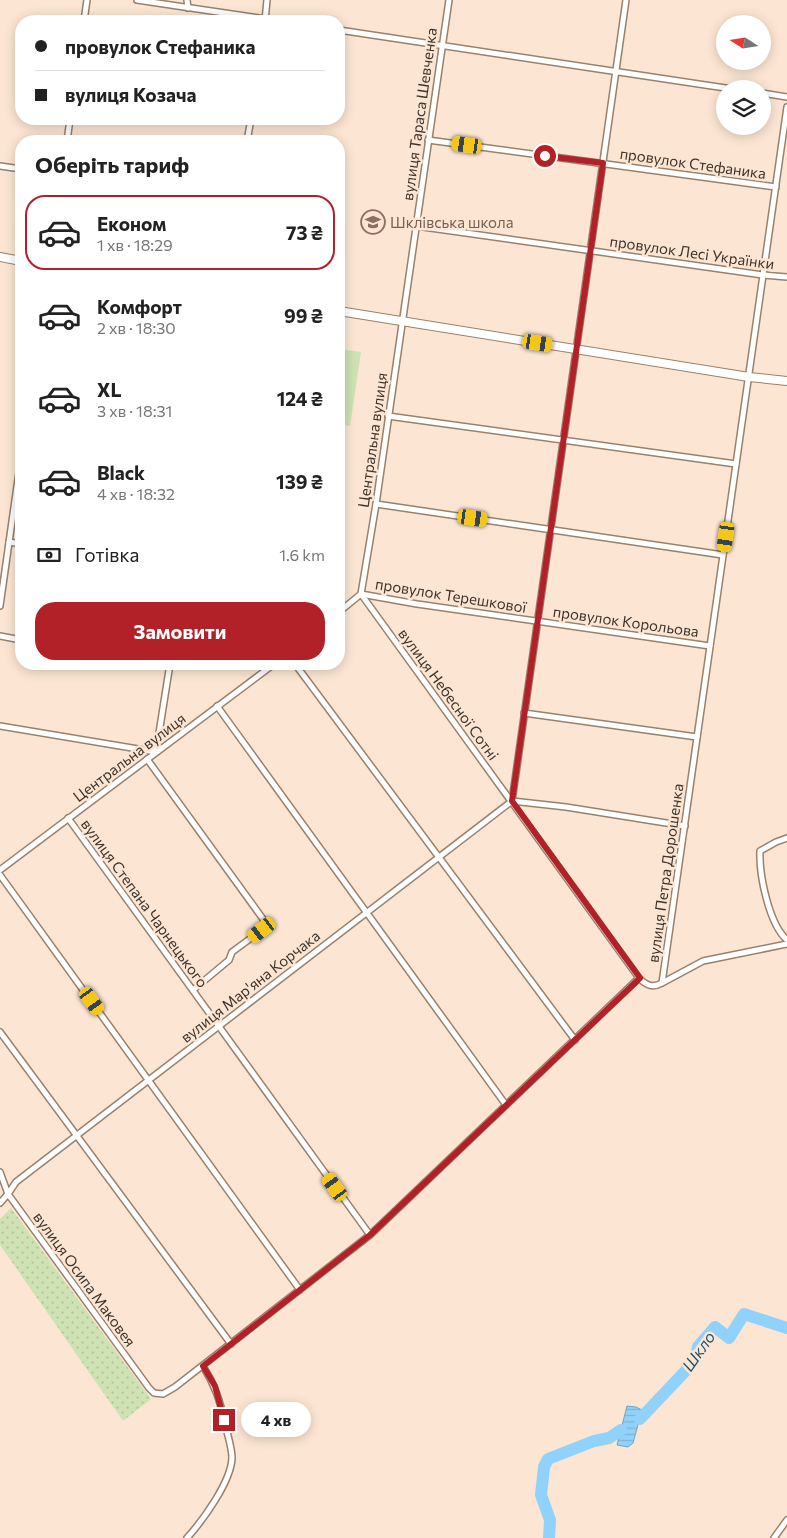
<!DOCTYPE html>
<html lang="uk">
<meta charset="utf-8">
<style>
body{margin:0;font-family:Commissioner,sans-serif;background:#f6f6f6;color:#222;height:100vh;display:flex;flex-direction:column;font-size:19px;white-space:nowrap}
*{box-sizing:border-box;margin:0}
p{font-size:16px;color:#767676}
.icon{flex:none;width:28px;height:28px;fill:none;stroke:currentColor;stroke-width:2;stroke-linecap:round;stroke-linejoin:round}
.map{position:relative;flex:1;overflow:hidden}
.details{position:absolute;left:15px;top:135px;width:330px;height:535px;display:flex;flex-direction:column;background:#fff;border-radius:20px;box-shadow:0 2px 12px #0003}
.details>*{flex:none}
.guide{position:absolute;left:15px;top:15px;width:330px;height:110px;border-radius:20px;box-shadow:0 2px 12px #0003;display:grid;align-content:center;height:110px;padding:0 20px;background:#fff}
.needle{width:32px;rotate:282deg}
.tools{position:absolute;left:716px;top:15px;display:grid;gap:10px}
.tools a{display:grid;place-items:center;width:55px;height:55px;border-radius:50%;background:#fff;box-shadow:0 2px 12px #0003;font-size:25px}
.end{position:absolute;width:22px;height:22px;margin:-11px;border:6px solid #b22128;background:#fff;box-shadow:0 0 0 2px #fff}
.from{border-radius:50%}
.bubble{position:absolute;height:35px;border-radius:18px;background:#fff;box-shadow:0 2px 12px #0003;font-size:16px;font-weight:700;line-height:35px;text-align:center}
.car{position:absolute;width:15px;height:30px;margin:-15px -8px;border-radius:6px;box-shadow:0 0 4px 1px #0007;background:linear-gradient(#f5c518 24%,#345 0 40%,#f5c518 0 76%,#345 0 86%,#f5c518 0)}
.guide b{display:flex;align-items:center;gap:18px;height:48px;font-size:19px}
.guide b+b{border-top:1px solid #e0e0e0}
.guide i{width:12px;height:12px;background:#222}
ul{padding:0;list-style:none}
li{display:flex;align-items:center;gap:15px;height:75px;margin:0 10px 8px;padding:0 10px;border:2px solid transparent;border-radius:20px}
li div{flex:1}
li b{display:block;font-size:19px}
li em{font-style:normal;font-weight:700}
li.current{border-color:#b22128}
li>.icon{width:45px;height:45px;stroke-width:1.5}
h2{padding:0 20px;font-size:22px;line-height:60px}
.pay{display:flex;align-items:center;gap:12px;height:55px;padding:0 20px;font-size:19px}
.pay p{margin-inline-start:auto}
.button{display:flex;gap:10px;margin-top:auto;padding:10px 20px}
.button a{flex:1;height:58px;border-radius:20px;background:#b22128;color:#fff;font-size:20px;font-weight:700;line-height:58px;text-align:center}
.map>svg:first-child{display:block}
</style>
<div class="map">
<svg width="787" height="1538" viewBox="0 0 787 1538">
<defs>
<pattern id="grass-dots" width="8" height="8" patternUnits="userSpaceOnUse" patternTransform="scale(1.25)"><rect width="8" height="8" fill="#cee2b3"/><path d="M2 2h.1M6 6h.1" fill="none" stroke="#b2c29a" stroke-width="1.8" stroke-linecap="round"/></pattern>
<pattern id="water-rules" width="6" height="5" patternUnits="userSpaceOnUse" patternTransform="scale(1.25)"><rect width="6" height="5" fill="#90d2fb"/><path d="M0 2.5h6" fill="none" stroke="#7db5d7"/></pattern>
</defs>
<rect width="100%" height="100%" fill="#fce6d3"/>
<path fill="url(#grass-dots)" d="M11,1208l140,191 -28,22 -123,-176v-26z"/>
<path fill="#cee2b3" d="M339,349l22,3 -11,74 -11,-2z"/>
<path fill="url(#water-rules)" stroke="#78a3bd" d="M627,1406l9,1 6,3 -9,33 -5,4 -11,-2z"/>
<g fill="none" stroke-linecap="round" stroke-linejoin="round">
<g stroke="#90d2fb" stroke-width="12">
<path d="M640,1419l53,-56 5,-16 17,-20 14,11 15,-24 43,14"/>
<path d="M549,1538l1,-18 -9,-25 3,-28 4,-8 46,-18 15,-3 12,-8"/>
</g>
<g stroke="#99816b" stroke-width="8">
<g id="street">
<path d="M137,0l142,21"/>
<path d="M187,0l1,8"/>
<path d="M84,21l3,-21"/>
<path d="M265,21l2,-21"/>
<path d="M339,30l393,59"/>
<path d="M762,93l25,4"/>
<path d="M428,140l348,47"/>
<path d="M67,141l3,-22"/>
<path d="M247,141l4,-22"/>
<path d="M0,166l21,3"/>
<path d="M416,226l347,49 24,2"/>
<path d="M388,416l348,48"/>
<path d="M376,504l347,51"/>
<path d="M9,542l12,2"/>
<path d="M361,594l278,384"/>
<path d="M361,594l56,10 293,42"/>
<path d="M0,606l21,-148"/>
<path d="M339,612l22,-18 15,-90 73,-504"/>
<path d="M0,636l21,4"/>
<path d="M295,664l280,376"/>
<path d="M217,706l289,399"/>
<path d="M524,713l173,24"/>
<path d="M0,726l156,26 14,-88"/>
<path d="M147,759l116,160 1,4 -2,7 -30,22 -3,8 -36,30"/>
<path d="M512,801l114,-801"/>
<path d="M512,801l54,6 119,19"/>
<path d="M68,818l302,417"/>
<path d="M787,838l-11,4 -16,9c-1,24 9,73 27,89"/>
<path d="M0,870l274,-206"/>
<path d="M0,875l300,415"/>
<path d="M662,983l41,-22 84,-17"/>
<path d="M0,1032l231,312"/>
<path d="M0,1172l8,22 141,194 5,5 9,1 12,-7 195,-152 269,-257c8,8 14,10 23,5l125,-876"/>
<path d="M0,1203l8,-9 8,-12 496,-381"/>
<path d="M187,1538c16,-18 44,-56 45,-80 0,-11 -5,-24 -7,-35 -5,-22 -10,-38 -22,-57"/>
<path d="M774,1538l13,-18"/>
</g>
</g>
<g stroke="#99816b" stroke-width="10">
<g id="secondary">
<path d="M0,257l21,4"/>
<path d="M339,311l410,66 38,4"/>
</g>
</g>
<use href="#street" stroke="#fff" stroke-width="5"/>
<use href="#secondary" stroke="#fff" stroke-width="8"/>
</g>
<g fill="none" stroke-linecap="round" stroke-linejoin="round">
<path stroke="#b22128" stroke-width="6" d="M224,1420l-9,-34 -12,-20 167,-131 270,-257 -128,-177 91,-638 -58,-7"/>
</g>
<defs>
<g id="school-ring" transform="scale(1.25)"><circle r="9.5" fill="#fce6d3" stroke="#8d6e63" stroke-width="1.5"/><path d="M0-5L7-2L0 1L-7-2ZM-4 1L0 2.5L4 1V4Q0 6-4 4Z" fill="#8d6e63"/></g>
</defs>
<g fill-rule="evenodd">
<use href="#school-ring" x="373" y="222"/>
</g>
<g text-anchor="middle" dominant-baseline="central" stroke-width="5" stroke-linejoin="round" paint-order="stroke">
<g font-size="15" fill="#3f342b" stroke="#fce6d3">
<text transform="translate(419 114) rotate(-82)">вулиця Тараса Шевченка</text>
<text transform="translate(693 163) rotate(8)">провулок Стефаника</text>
<text transform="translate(692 252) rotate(8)">провулок Лесі Українки</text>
<text transform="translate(372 440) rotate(-82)">Центральна вулиця</text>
<text transform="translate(451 595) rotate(9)">провулок Терешкової</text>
<text transform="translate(626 621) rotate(8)">провулок Корольова</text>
<text transform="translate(449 694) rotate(54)">вулиця Небесної Сотні</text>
<text transform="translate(129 757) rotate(-37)">Центральна вулиця</text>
<text transform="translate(665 873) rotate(-82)">вулиця Петра Дорошенка</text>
<text transform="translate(145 903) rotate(54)">вулиця Степана Чарнецького</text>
<text transform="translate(250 986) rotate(-38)">вулиця Мар'яна Корчака</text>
<text transform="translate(85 1279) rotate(54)">вулиця Осипа Маковея</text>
</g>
<g font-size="15" fill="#785e54" stroke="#fce6d3" text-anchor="start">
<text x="390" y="222">Шклівська школа</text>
</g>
<g font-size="16" font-style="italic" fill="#21536f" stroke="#fce6d3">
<text transform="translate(698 1351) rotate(-55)">Шкло</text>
</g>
</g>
</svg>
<div class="tools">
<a><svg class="needle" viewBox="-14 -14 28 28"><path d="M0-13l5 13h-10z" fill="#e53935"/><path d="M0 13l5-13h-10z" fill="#767676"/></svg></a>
<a><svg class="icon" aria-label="layers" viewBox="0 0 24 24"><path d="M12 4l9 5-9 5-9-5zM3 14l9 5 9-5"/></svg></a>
</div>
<i class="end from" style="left:545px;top:156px"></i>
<i class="end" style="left:224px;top:1420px"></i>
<div class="bubble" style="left:241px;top:1402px;width:70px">4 хв</div>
<i class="car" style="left:467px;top:145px;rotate:278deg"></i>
<i class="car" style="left:538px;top:343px;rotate:99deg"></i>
<i class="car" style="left:473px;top:518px;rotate:98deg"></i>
<i class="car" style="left:726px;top:537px;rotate:188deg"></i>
<i class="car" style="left:262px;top:930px;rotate:232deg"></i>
<i class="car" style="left:92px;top:1001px;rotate:144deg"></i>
<i class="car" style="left:335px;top:1187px;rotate:324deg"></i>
<div class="guide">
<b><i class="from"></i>провулок Стефаника</b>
<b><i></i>вулиця Козача</b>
</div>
<section class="details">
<h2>Оберіть тариф</h2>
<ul>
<li class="current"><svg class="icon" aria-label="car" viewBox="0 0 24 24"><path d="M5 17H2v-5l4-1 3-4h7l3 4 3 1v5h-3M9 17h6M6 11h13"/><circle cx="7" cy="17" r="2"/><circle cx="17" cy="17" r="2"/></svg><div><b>Економ</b><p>1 хв · 18:29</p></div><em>73 ₴</em></li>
<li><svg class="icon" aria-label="car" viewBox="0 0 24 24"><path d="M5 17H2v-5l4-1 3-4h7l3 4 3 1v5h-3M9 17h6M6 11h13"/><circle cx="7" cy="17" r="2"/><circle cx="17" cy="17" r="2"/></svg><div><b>Комфорт</b><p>2 хв · 18:30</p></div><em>99 ₴</em></li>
<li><svg class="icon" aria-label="car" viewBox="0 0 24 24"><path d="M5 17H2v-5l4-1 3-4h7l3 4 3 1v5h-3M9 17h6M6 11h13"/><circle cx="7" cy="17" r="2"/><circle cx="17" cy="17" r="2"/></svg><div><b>XL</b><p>3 хв · 18:31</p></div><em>124 ₴</em></li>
<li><svg class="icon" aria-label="car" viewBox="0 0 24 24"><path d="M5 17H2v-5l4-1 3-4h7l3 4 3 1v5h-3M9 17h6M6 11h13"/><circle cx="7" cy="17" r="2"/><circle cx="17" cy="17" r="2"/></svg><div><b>Black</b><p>4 хв · 18:32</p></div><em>139 ₴</em></li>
</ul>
<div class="pay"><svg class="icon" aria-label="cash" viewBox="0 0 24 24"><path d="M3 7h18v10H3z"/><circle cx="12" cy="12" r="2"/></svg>Готівка<p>1.6 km</p></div>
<div class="button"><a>Замовити</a></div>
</section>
</div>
